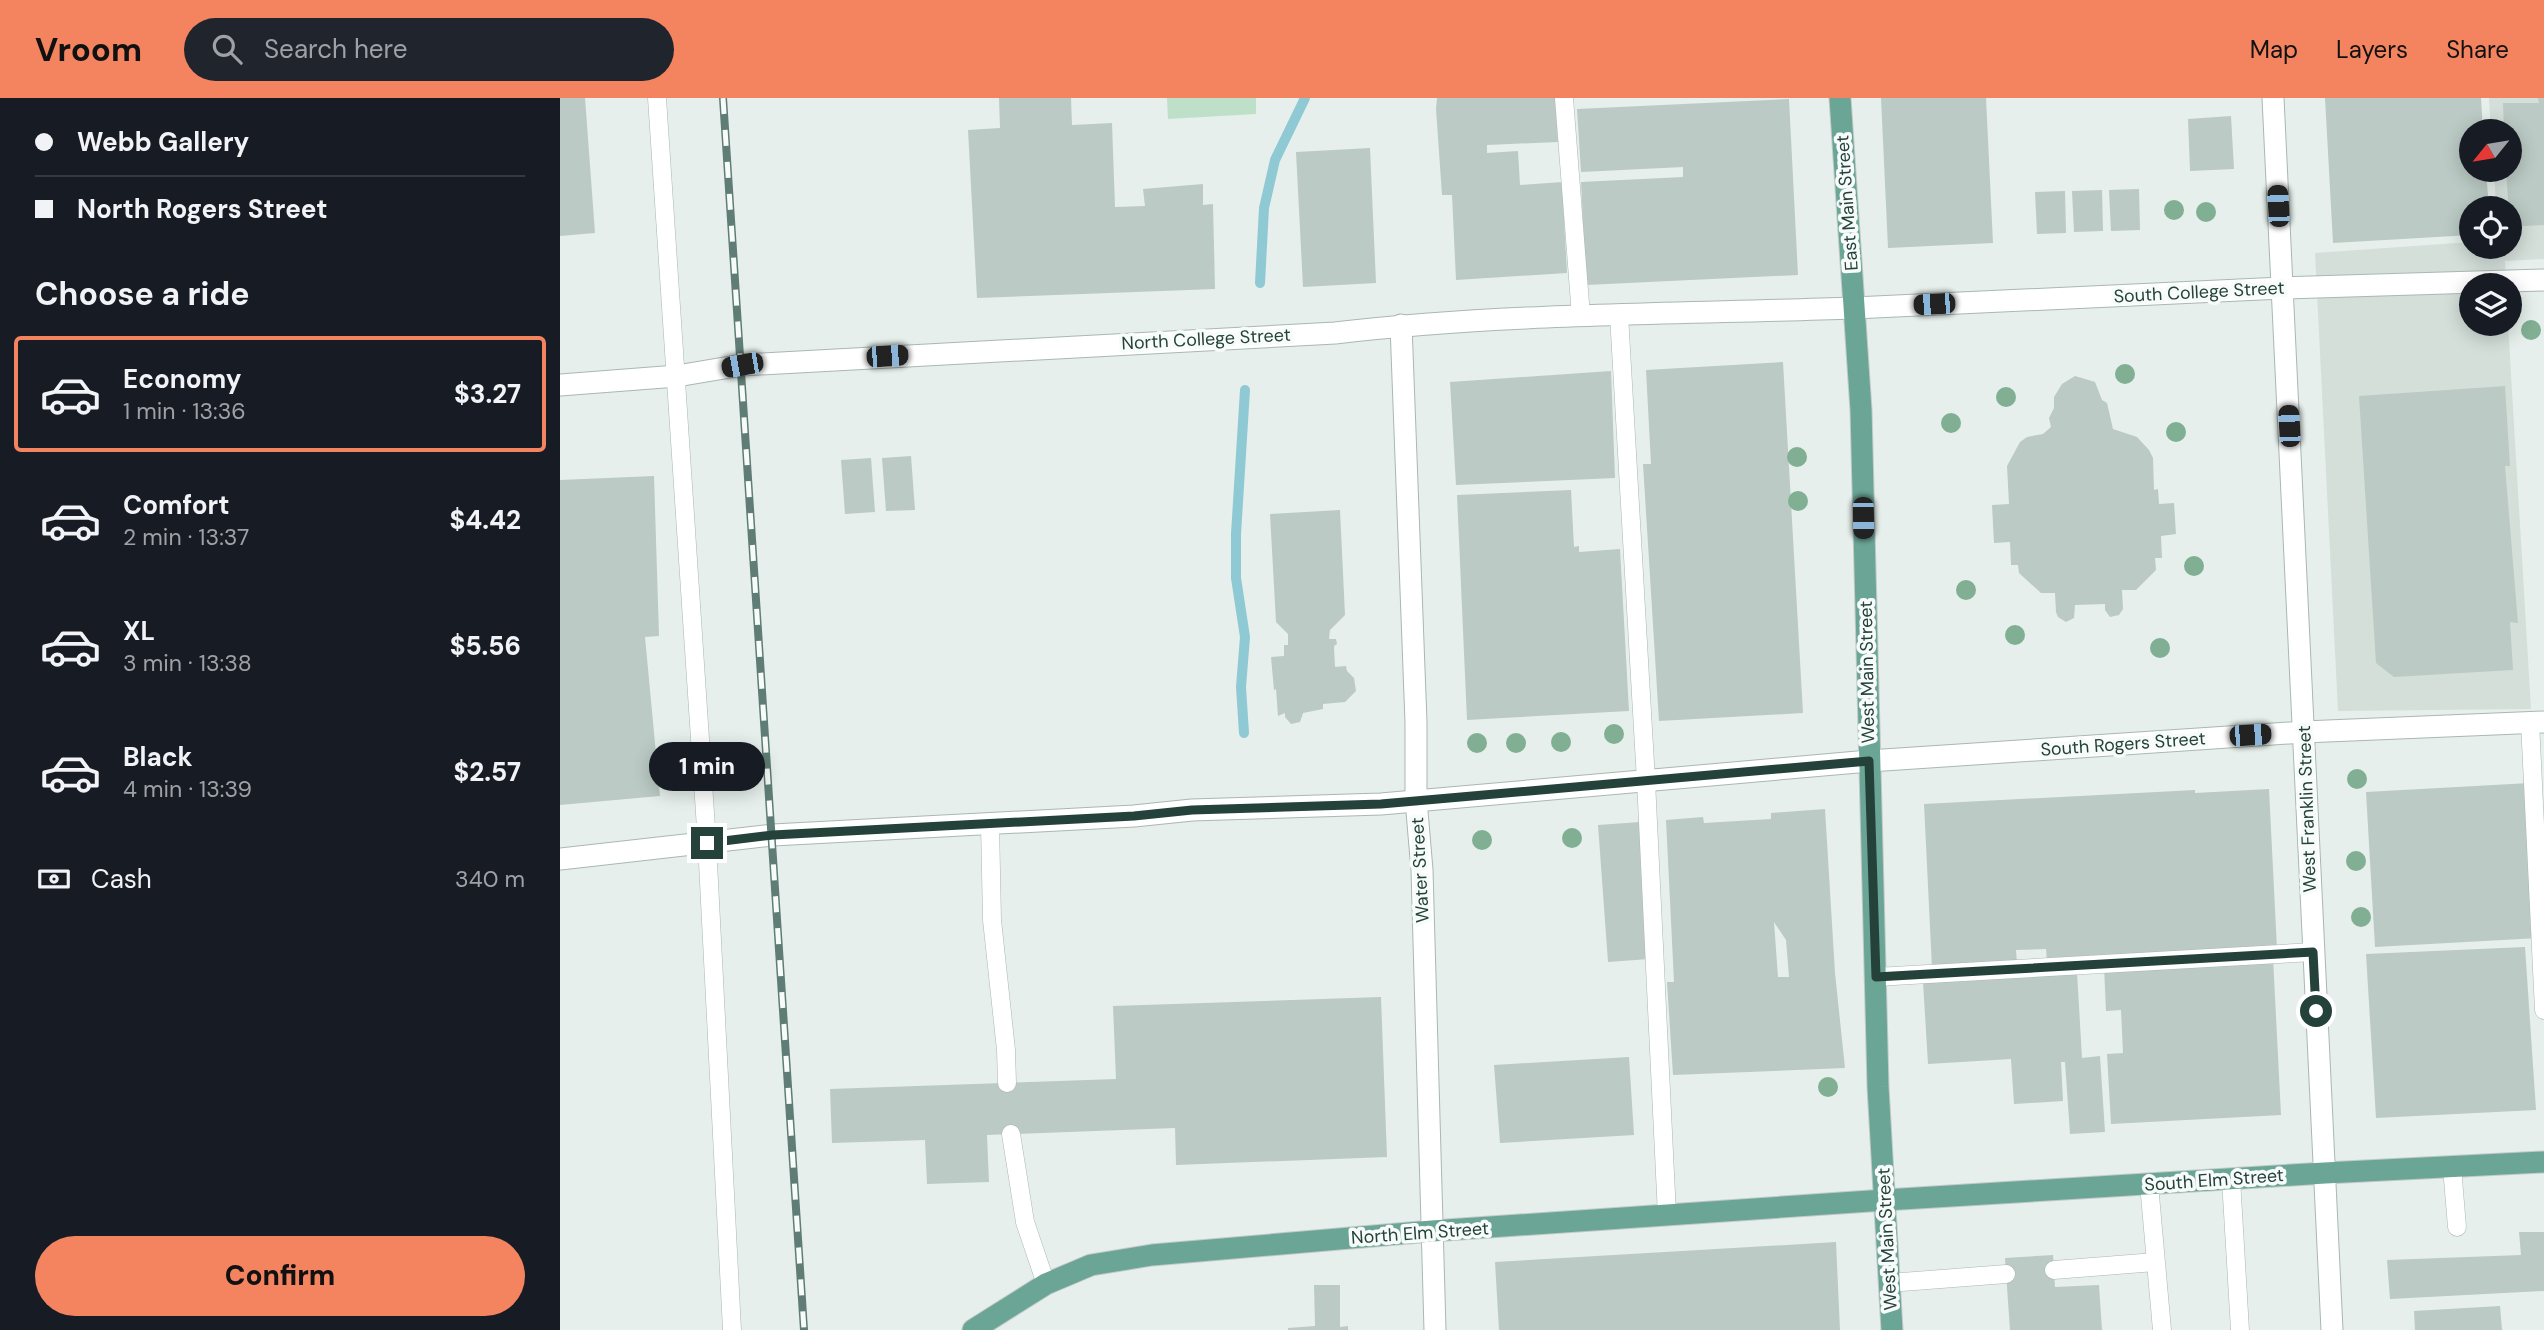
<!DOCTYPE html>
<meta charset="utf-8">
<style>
body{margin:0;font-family:"DM Sans",sans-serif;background:#20242c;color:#f1f3f6;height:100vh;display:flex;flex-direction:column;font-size:26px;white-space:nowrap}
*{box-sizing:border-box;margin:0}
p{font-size:23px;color:#9ea1a6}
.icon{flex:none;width:38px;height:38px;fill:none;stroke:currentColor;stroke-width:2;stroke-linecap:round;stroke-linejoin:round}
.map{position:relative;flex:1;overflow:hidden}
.drawer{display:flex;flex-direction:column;background:#171b24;width:560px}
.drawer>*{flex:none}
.guide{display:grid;align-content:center;height:154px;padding:0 35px;background:#171b24}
.needle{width:46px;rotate:240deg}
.fabs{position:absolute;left:1899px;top:21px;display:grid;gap:14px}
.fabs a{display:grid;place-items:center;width:63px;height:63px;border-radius:50%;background:#171b24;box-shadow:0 4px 18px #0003;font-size:35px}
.end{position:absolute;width:32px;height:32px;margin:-16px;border:9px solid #24423a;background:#fff;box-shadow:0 0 0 4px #fff}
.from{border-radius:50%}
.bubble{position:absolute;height:49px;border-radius:24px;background:#171b24;box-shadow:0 4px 18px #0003;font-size:23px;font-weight:800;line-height:49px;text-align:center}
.car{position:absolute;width:21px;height:42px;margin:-21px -10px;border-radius:9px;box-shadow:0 0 5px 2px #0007;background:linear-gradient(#222 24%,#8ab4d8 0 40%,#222 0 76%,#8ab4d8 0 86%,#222 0)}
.guide b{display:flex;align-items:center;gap:24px;height:66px;font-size:26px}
.guide b+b{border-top:2px solid #363941}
.guide i{width:18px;height:18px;background:#f1f3f6}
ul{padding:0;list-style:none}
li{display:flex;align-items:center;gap:21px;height:116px;margin:0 14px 10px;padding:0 21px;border:4px solid transparent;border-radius:7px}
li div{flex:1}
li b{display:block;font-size:26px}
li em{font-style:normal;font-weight:800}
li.current{border-color:#f4845f}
li>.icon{width:63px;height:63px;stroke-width:1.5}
h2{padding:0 35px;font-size:32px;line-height:84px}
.pay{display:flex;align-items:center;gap:18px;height:77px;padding:0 35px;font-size:26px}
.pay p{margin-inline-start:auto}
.button{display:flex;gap:14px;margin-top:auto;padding:14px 35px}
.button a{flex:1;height:80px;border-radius:42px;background:#f4845f;color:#111;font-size:28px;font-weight:800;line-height:80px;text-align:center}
header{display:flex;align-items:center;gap:42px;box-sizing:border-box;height:98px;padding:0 35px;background:#f4845f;color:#111}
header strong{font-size:33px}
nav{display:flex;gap:38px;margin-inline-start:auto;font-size:24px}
.search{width:490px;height:63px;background:#20242c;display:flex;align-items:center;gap:18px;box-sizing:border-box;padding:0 24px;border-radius:38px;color:#9ea1a6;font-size:26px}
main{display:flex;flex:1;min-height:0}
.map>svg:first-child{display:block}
</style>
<header>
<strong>Vroom</strong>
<div class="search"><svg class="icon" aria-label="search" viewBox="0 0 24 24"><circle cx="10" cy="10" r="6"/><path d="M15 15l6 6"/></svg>Search here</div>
<nav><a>Map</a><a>Layers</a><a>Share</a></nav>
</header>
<main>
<section class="drawer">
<div class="guide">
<b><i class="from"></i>Webb Gallery</b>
<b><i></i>North Rogers Street</b>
</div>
<h2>Choose a ride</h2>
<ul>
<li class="current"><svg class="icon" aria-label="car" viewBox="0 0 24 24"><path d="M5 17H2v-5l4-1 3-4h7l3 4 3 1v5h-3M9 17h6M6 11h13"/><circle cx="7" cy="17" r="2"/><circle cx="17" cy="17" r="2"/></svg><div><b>Economy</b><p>1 min · 13:36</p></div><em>$3.27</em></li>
<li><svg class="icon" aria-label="car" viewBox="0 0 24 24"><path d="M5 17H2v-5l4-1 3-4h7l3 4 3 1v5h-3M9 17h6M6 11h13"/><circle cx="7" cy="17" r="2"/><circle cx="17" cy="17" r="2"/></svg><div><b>Comfort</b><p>2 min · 13:37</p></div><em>$4.42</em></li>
<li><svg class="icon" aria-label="car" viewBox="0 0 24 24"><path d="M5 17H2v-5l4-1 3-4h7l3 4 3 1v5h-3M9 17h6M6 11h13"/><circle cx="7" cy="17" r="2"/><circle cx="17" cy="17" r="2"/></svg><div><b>XL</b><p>3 min · 13:38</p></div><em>$5.56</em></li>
<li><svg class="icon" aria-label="car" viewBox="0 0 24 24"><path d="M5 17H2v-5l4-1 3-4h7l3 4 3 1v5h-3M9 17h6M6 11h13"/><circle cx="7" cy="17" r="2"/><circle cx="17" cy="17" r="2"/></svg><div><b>Black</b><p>4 min · 13:39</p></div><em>$2.57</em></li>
</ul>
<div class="pay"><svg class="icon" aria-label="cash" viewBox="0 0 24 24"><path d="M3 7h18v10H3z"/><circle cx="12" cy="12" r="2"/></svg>Cash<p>340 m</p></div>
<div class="button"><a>Confirm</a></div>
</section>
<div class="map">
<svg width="1984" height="1232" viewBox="0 0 1984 1232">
<rect width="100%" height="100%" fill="#e6efeb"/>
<path fill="#d4dfda" d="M1929,0h55v161l-39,2 1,24h-35v39h37l23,385 -193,2 -23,-458 156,-11v5h39v-39h-14l-2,-38h16v-39h-19z"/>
<path fill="#bfe0c8" d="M607,0h89v16l-88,5z"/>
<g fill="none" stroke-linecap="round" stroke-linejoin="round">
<g stroke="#8ec9d4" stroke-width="10">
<path d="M700,185l4,-75 11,-48 30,-62"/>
<path d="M684,635l-3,-46 4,-50 -9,-59v-44l9,-144"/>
</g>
</g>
<g fill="#bbcac4" fill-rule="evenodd">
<path d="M0,0h25l10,135 -35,3z"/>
<path d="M439,0h72l1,27 40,-2 3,84 30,-1 -2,-17 60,-5v21l10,-1 2,85 -238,9 -9,-168 32,-2z"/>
<path d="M877,0h118l3,44 -71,3v8l31,-2 2,34 42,-3 5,91 -111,7 -4,-85h-10l-6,-86z"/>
<path d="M1321,0h105l7,145 -105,5z"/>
<path d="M1765,0h156l2,33h-12v39h15l3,38h-18v27l-138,8z"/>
<path d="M1978,0h6v127l-34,2 -4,-57h4v-39h-6l-1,-28h36z"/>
<path d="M1229,1l9,176 -212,10 -5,-103 102,-5v-10l-102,5 -4,-63z"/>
<path d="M1671,18l3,53 -44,2 -2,-52z"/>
<path d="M810,50l6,135 -73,4 -7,-135z"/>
<path d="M1579,91l1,41 -29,1 -2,-41z"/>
<path d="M1542,92l1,41 -29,1 -2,-41z"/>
<path d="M1505,93l1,42 -29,1 -2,-42z"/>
<path d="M1223,264l20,351 -144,8 -16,-257h8l-5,-94z"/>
<path d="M1051,273l4,107 -159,7 -6,-103z"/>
<path d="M1515,278l20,6 7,18 5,3 6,26 24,8 12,13 4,8 1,32 4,-1 1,15 15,-1 2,31 -15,2 1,22h-7l1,12 -20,20h-14l1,19 -4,6 -9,2 -5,-7v-6l-30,1 -1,13 -8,4 -8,-5 -2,-5 -1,-19h-14l-22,-20 -1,-8h-7l-1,-23 -16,1 -2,-38 17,-1 -2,-38 13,-24 7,-5 16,-3 8,-7 -2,-9 5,-10v-11l8,-13z"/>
<path d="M1945,288l5,80h-5l13,157 -8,-1 3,48 -119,7 -18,-14 -17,-267z"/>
<path d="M351,358l4,54 -29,1 -4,-53z"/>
<path d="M311,360l4,54 -30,2 -4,-54z"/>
<path d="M94,378l5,160 -14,1 15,159 -100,9v-325z"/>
<path d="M1011,392l3,57 5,-1v6l41,-3 9,162 -162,9 -10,-225z"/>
<path d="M780,412l5,105 -15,15 -1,9h7l1,5 -3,2 1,21 11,-1 1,5 7,7 2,13 -11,11 -22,2v5l-20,4 -3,9 -9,2 -6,-7v-4l-7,3 -2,-27 -2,1 -3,-33 13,-1v-11h4v-11l-12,-12 -6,-108z"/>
<path d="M1970,685l9,155 -164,9 -9,-155z"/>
<path d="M1709,691l8,160 -230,13 -1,-13 -30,1 1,14 -85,4 -8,-164 271,-14v3z"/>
<path d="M1265,711l10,164 10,95 -172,7 -6,-93h7l-8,-162 37,-3 1,6 67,-4v-6zM1214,824l12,18 3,37h-11z"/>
<path d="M1080,724l9,137 -41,3 -10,-137z"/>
<path d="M1965,849l11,163 -160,8 -10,-164z"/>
<path d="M1713,859l8,158 -170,9 -4,-70 16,-1 -2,-43 -15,1 -2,-45z"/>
<path d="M1517,874l5,86 18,-2 5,76 -35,2 -5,-72h-4l2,39 -49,3 -3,-45 -83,5 -5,-82z"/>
<path d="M821,899l6,160 -211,8 -1,-37 -188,7 2,47 -62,2 -2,-44 -93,3 -2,-54 286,-10 -3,-73z"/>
<path d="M1069,959l5,78 -134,8 -6,-78z"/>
<path d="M1959,1134h25v59l-154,8 -3,-39 134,-5z"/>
<path d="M1276,1144l4,88h-341l-4,-68z"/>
<path d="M1493,1157l2,32 44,-2 3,45h-92l-5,-72z"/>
<path d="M754,1187h26v42l8,-1v4h-60v-2l27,-2z"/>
<path d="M1940,1208l2,24h-87l-1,-19z"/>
</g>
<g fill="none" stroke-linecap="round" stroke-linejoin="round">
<g stroke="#a8b8b2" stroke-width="19">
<g id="service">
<path d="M97,0l50,745 25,487"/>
<path d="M1004,0l17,218"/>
<path d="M1059,217l27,466 21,434"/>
<path d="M1970,624l14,288"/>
<path d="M430,726l2,96 14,130 1,33"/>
<path d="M1316,879l437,-25"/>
<path d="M451,1036l14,88 21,62"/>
<path d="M1892,1069l5,60"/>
<path d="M1671,1081l9,151"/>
<path d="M1589,1086l13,146"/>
<path d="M1494,1172l101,-8"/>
<path d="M1329,1185l117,-9"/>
</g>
</g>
<g stroke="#a8b8b2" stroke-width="23">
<g id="minor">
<path d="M1713,0l59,1232"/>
<path d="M1294,210l428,-20 262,-8"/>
<path d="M841,227l15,397v78l6,70 13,460"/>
<path d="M0,761l213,-24 361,-19 58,-6 189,-6 488,-43 435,-29 240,-10"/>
</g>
</g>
<g stroke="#a8b8b2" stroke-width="23">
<path id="tertiary" d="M0,287l117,-9 65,-11 593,-32c172,-20 346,-19 519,-25"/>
</g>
<g stroke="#c2cac8" stroke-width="23">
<g id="primary">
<path d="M1280,0l21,312 17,677 14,243"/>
<path d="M413,1232l73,-46 45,-19 61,-10 280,-24 453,-31 440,-27 219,-11"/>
</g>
</g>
<use href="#service" stroke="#fff" stroke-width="18"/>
<use href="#minor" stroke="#fff" stroke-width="21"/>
<use href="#tertiary" stroke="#fff" stroke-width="21"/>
<use href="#primary" stroke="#6aa596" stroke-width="21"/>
<g stroke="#5f7d75" stroke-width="8">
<path id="rail" d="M163,0l81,1232"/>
</g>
<use href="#rail" stroke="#f7fbf9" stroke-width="5" stroke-dasharray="16" stroke-linecap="butt"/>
</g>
<g fill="#80af93">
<circle cx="1614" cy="112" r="10"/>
<circle cx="1646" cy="114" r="10"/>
<circle cx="1971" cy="232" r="10"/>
<circle cx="1565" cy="276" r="10"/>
<circle cx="1446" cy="299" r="10"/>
<circle cx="1391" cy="325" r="10"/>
<circle cx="1616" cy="334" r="10"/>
<circle cx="1237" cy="359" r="10"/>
<circle cx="1238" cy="403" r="10"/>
<circle cx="1634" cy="468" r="10"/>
<circle cx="1406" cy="492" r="10"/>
<circle cx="1455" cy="537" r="10"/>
<circle cx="1600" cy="550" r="10"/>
<circle cx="1054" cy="636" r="10"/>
<circle cx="1001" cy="644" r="10"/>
<circle cx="917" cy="645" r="10"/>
<circle cx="956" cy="645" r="10"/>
<circle cx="1797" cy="681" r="10"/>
<circle cx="1012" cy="740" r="10"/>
<circle cx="922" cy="742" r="10"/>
<circle cx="1796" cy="763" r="10"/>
<circle cx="1801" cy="819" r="10"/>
<circle cx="1268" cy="989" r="10"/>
</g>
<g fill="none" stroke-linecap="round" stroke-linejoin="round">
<path stroke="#24423a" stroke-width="9" d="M147,745l66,-8 361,-19 58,-6 189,-6 488,-43 7,216 437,-25 3,59"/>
</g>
<g text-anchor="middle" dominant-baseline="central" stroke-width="7" stroke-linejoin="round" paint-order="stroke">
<g font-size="18" fill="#24423a" stroke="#f7fbf9">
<text transform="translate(1287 105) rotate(-94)">East Main Street</text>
<text transform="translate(1639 194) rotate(-3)">South College Street</text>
<text transform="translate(646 241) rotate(-3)">North College Street</text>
<text transform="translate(1307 574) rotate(-91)">West Main Street</text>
<text transform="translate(1563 646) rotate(-4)">South Rogers Street</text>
<text transform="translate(1747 711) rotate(-92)">West Franklin Street</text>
<text transform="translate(860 772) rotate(-93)">Water Street</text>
<text transform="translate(1654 1082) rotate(-4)">South Elm Street</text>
<text transform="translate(860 1135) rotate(-4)">North Elm Street</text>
<text transform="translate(1327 1141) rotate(-93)">West Main Street</text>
</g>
</g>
</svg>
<div class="fabs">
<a><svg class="needle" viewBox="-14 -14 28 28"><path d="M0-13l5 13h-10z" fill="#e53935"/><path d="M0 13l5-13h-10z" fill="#9ea1a6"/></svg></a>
<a><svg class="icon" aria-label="locate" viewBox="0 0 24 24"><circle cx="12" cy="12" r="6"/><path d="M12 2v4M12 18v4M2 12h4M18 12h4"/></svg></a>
<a><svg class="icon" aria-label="layers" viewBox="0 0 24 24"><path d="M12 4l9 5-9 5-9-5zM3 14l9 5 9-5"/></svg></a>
</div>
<i class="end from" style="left:1756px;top:913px"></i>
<i class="end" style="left:147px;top:745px"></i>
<div class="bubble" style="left:89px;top:644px;width:116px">1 min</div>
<i class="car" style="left:1718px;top:108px;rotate:357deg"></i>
<i class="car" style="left:1374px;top:206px;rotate:267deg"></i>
<i class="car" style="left:327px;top:258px;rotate:86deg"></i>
<i class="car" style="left:182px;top:267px;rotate:260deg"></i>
<i class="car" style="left:1729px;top:328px;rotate:357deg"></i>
<i class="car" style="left:1303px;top:420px;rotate:179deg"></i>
<i class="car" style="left:1690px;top:637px;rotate:86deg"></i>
</div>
</main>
